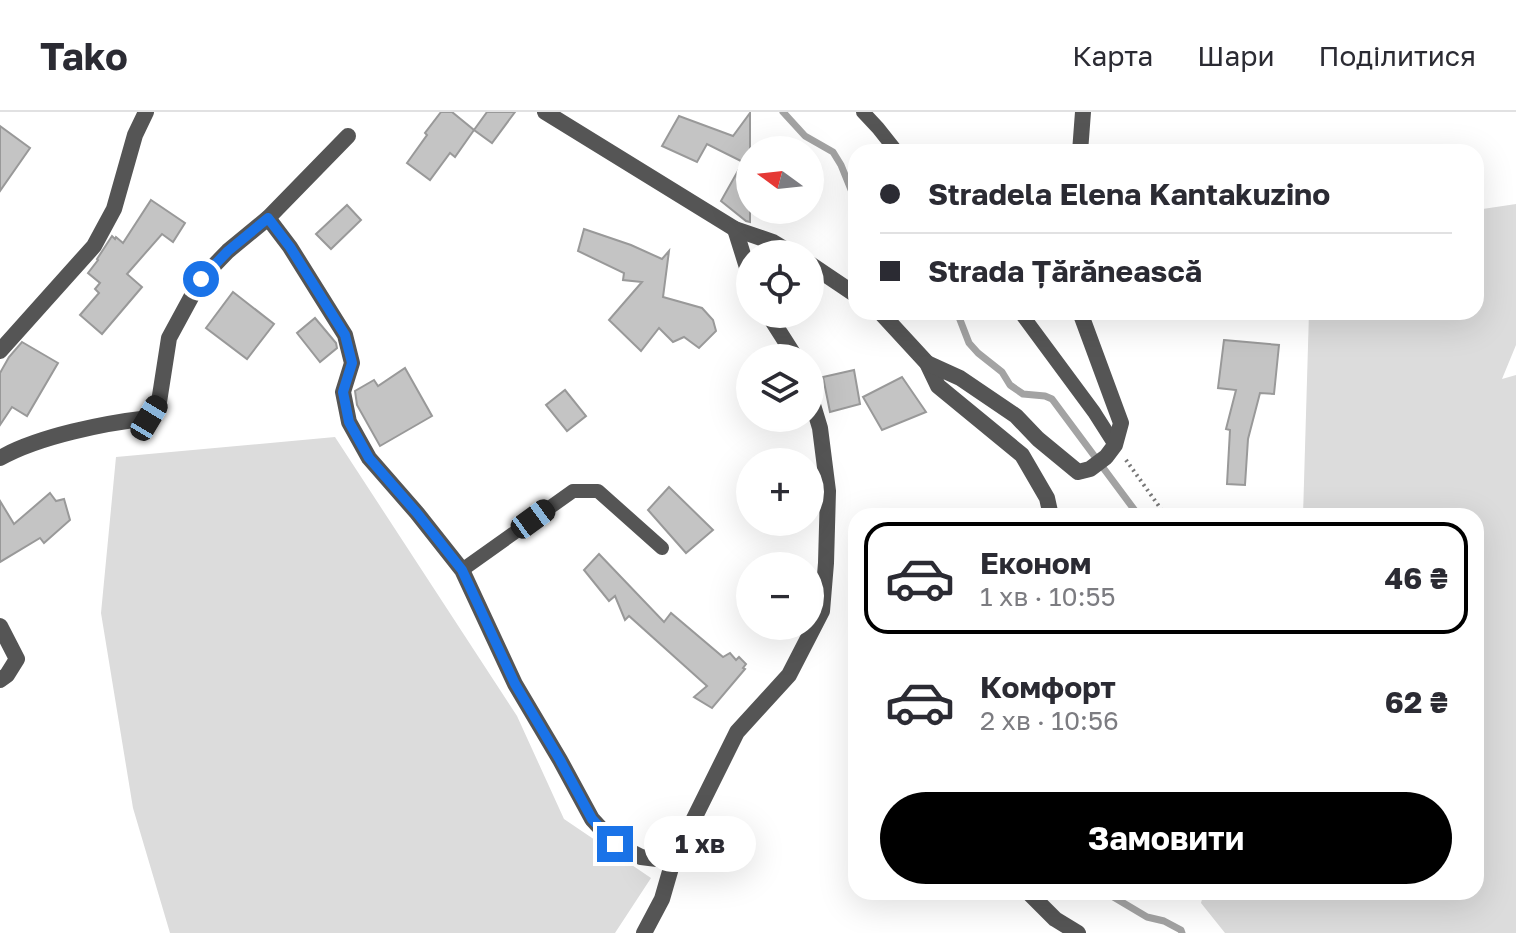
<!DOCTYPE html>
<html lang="uk">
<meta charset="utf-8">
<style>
body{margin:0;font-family:"Golos Text",sans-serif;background:#f7f7f7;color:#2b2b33;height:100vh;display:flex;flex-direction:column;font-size:30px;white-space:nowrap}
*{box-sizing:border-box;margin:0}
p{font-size:26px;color:#7c7c81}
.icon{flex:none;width:44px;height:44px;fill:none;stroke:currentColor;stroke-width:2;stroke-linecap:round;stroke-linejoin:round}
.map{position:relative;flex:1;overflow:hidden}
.drawer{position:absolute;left:848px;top:396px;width:636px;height:392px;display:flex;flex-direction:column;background:#fff;border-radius:24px;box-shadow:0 8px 32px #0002}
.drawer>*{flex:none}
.guide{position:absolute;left:848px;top:32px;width:636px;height:176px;border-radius:24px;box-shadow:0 8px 32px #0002;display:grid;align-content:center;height:176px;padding:0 32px;background:#fff}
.needle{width:52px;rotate:285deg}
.buttons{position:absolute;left:736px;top:24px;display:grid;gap:16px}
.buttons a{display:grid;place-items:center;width:88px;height:88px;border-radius:50%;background:#fff;box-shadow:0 8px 32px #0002;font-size:40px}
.end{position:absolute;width:36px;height:36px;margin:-18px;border:10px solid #1a73e8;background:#fff;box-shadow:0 0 0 4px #fff}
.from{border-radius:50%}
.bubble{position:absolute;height:56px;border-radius:28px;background:#fff;box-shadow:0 8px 32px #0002;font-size:26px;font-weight:700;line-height:56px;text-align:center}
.car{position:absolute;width:24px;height:48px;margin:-24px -12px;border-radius:10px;box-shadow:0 0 6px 2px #0007;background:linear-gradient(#222 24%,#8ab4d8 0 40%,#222 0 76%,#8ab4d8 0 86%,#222 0)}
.guide b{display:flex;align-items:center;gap:28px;height:76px;font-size:30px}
.guide b+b{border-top:2px solid #e1e1e2}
.guide i{width:20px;height:20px;background:#2b2b33}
ul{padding:14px 0 0;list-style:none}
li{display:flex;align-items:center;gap:24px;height:112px;margin:0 16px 12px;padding:0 16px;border:4px solid transparent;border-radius:24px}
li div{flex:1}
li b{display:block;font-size:30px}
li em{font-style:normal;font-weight:700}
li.active{border-color:#000}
li>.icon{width:72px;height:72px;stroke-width:1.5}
.action{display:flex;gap:16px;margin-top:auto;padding:16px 32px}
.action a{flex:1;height:92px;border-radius:48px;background:#000;color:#fff;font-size:32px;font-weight:700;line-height:92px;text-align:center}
header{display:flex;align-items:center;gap:48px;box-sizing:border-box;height:112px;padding:0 40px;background:#fff;border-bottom:2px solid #e1e1e2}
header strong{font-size:38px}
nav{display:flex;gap:44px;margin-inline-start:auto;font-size:28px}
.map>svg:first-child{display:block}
</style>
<header>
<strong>Tako</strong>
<nav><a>Карта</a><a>Шари</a><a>Поділитися</a></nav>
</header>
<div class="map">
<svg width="1516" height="821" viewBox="0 0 1516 821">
<rect width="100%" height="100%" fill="#fff"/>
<g fill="#dcdcdc">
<path d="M1516,92v141l-14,34 14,-4v558h-291l-24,-30 3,-11h272v-376h-173l6,-204h167v-102z"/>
<path d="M335,325l182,279 47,103 87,59 -36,55h-445l-37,-125 -32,-195 15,-156z"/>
</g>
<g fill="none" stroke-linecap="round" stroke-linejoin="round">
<g stroke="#a3a3a3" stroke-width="7">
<path d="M783,0l22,24 28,16 8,13 15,37"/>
<path d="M957,200l12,31 9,10 24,19 8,13 13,9 22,2 7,3 87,117"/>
<path d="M1105,780l42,25 17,4 17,9 1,3"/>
</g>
</g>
<g fill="#c4c4c4" stroke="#999" stroke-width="2">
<path d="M441,0h11l22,18 -19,27 -5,-4 -20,27 -23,-17 20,-28 -2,-2z"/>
<path d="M487,0h28l-23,31 -18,-13z"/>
<path d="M750,1v109l-4,-1 -25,-20 22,-39 -36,-18 -10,18 -35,-16 17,-30 54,20z"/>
<path d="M0,14l30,22 -30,43z"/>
<path d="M151,88l34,23 -12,19 -11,-8 -35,40 15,13 -40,47 -22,-19 19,-22 -4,-4 5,-6 -12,-10 10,-13 -1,-1 15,-23 3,3 1,-2 7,6z"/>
<path d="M347,93l14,15 -30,29 -15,-15z"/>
<path d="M584,117l47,16 31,14 7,-8 -6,46 39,11 11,12 3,11 -17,17 -15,-11 -11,5 -14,-14 -18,23 -32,-31 33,-38 -19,-2 1,-7 -46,-22z"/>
<path d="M233,180l41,32 -27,35 -41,-31z"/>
<path d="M315,206l21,25 1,5 -17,14 -23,-29z"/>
<path d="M1224,228l55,5 -5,49 -14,-1 -12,46 -3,46 -18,-1 3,-54 -4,-1 10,-39 -18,-2z"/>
<path d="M22,230l36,21 -31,53 -15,-9 -12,18v-52l9,-16z"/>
<path d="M405,256l27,48 -52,30 -23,-41 -2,-14 19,-11 4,6z"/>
<path d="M854,258l6,34 -30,8 -7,-35z"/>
<path d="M902,265l24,35 -44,18 -19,-33z"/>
<path d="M565,278l21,26 -19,15 -21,-26z"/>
<path d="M669,375l44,43 -27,23 -38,-43z"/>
<path d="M50,381l6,8 8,-2 6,21 -26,23 -4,-5 -40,24v-61l14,23z"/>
<path d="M599,442l65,68 7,-9 52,44 7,-4 6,7 3,-3 7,7 -3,4 2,1 -33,39 -18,-11 13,-11 -78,-70 -4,4 -10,-24 -6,5 -25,-31z"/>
</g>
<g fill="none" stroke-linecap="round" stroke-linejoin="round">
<path stroke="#777" stroke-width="4" stroke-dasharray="2 4" stroke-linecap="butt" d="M1126,348l40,56"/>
<g stroke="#555" stroke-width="14">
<path d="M863,0l15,16 19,24"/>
<path d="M1020,200l74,100 21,33"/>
<path d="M462,458l111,-79h25l64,57"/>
</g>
<g stroke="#555" stroke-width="16">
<path d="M545,0l190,117 38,13 20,12"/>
<path d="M1080,40l3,-40"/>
<path d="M268,106l22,29 55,88 7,28 -9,29 6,30 20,36 48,55 45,57 53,114 45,76 32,59 23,25 26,13 32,4"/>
<path d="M735,117l15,48"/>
<path d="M810,152l46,31"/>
<path d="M880,200l47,51 11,23 84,69 25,43 4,18"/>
<path d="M768,202l28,44"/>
<path d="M0,239l94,-105 20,-37 21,-74 11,-23"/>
<path d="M927,251l33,15 56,38 22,23 40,33 12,-3 16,-12 9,-12 6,-22 -41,-111"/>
<path d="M0,346c39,-22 105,-35 149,-40l10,-16 10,-64 32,-59 27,-28 40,-33 80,-82"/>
<path d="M0,514l17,33 -10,16 -7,5"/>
<path d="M1028,780l27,27 23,14"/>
<path d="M644,821l18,-34 11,-38 64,-129 52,-57 33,-64 4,-48 2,-72 -8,-63 -10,-33"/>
</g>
</g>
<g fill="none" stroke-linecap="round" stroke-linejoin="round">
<path stroke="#1a73e8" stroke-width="10" d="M201,167l27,-28 40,-33 22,29 55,88 7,28 -9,29 6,30 20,36 48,55 45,57 53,114 45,76 32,59 23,25"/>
</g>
</svg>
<div class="buttons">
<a><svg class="needle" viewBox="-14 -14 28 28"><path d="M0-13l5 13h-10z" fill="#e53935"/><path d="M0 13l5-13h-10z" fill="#7c7c81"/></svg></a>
<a><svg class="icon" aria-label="locate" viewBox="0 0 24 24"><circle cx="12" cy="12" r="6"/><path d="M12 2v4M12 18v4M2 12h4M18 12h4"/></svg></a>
<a><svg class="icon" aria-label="layers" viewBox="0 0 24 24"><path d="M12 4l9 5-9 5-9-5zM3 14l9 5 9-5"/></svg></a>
<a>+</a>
<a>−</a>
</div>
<i class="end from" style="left:201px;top:167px"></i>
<i class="end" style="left:615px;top:732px"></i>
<div class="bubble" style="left:644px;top:704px;width:112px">1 хв</div>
<i class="car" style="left:149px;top:306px;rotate:31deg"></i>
<i class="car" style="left:533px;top:407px;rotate:54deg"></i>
<div class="guide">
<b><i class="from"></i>Stradela Elena Kantakuzino</b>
<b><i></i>Strada Țărănească</b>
</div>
<section class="drawer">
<ul>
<li class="active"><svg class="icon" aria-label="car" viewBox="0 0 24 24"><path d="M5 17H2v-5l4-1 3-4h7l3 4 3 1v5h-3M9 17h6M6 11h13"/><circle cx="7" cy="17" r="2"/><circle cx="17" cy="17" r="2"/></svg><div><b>Економ</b><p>1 хв · 10:55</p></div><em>46 ₴</em></li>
<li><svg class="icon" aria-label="car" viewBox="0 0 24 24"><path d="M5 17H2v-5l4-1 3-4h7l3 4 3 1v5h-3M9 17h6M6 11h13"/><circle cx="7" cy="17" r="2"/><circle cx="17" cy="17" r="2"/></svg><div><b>Комфорт</b><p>2 хв · 10:56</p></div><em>62 ₴</em></li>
</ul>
<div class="action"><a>Замовити</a></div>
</section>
</div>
